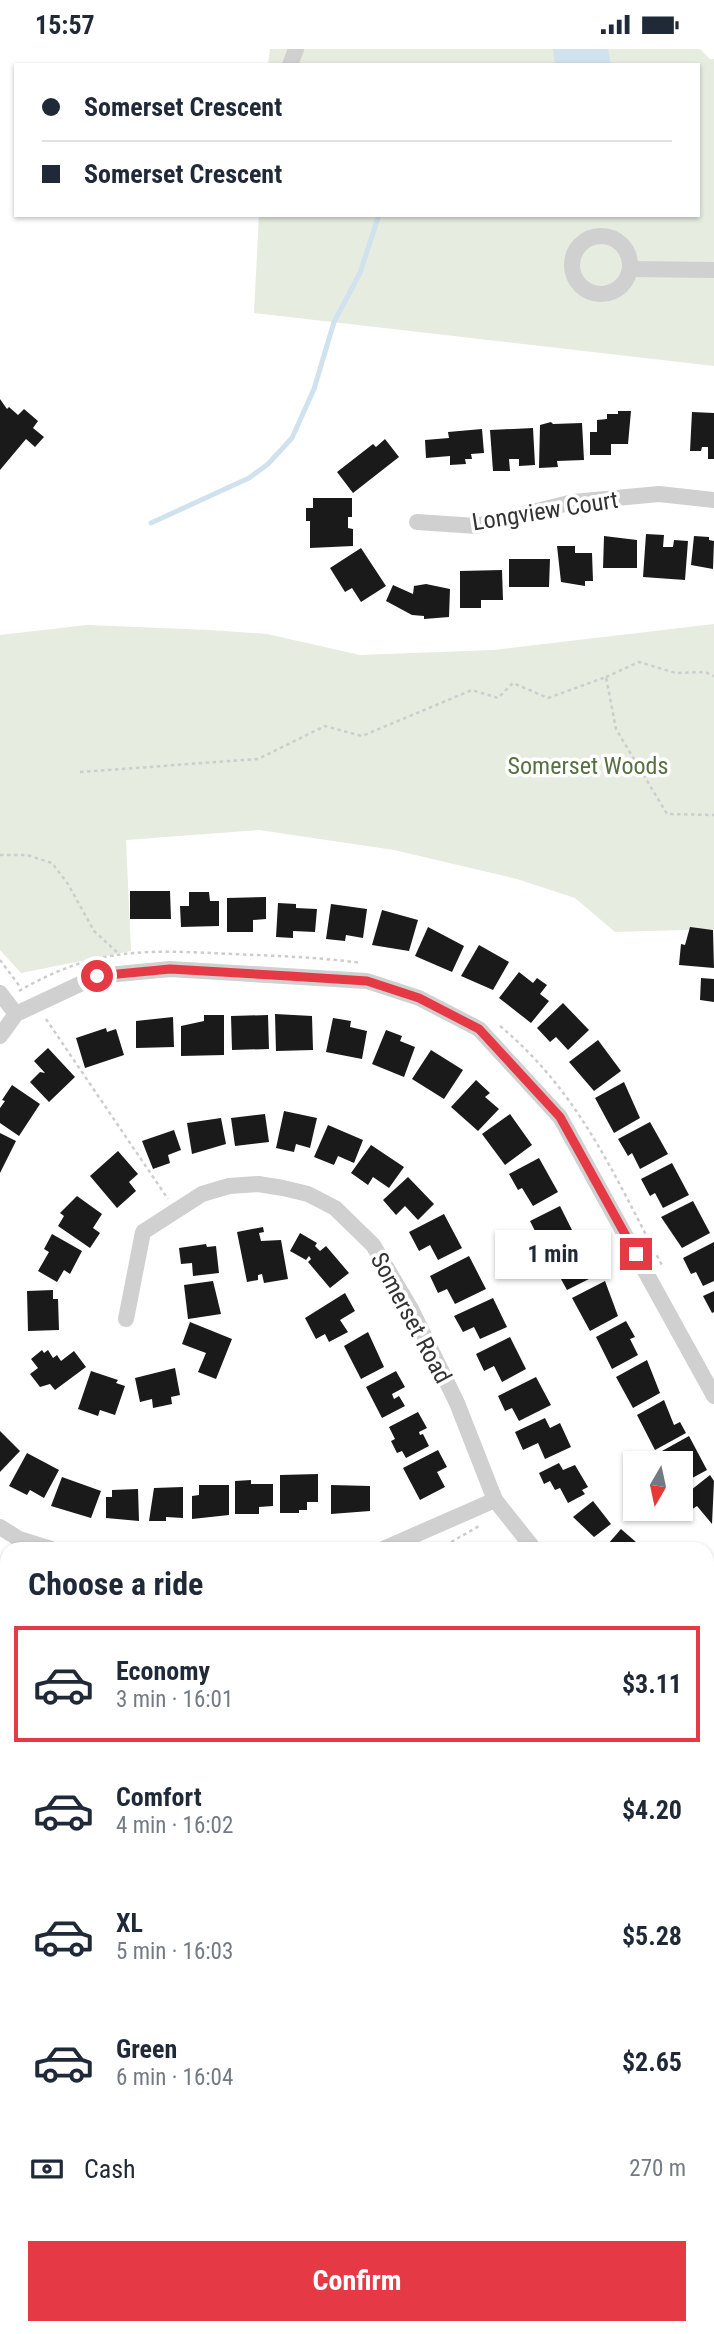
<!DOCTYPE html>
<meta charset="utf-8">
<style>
body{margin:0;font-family:"Roboto Condensed",sans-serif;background:#f6f6f7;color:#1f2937;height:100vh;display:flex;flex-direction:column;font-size:26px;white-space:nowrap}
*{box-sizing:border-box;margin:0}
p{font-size:23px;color:#747a83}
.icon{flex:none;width:38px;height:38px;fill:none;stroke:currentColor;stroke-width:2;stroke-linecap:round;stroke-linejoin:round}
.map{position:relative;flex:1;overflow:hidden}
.sheet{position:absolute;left:0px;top:1493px;width:714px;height:793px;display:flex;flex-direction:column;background:#fff;border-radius:21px 21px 0 0;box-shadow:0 2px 5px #0004}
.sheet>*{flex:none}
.hud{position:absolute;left:14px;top:14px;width:686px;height:154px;border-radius:0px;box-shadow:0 2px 5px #0004;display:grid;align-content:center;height:154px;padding:0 28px;background:#fff}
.needle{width:46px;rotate:189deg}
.controls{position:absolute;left:623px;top:1402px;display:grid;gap:14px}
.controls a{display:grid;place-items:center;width:70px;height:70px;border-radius:0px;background:#fff;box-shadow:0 2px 5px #0004;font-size:35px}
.end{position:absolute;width:32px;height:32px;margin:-16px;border:9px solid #e63946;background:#fff;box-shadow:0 0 0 4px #fff}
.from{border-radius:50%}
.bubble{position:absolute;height:49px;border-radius:0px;background:#fff;box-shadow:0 2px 5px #0004;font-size:23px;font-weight:700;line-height:49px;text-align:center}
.hud b{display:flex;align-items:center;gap:24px;height:66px;font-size:26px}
.hud b+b{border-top:2px solid #e0e1e3}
.hud i{width:18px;height:18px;background:#1f2937}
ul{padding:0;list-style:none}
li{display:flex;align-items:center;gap:21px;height:116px;margin:0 14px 10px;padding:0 14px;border:4px solid transparent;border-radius:0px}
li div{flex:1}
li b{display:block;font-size:26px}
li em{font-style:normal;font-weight:700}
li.on{border-color:#e63946}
li>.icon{width:63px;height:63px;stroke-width:1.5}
h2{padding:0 28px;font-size:32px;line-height:84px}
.pay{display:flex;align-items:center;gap:18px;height:77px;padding:0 28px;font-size:26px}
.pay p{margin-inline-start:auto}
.primary-button{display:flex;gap:14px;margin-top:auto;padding:14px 28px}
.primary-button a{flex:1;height:80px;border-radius:0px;background:#e63946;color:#fff;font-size:28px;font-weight:700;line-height:80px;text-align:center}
.status{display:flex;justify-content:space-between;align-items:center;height:49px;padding:0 35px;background:#fff;direction:ltr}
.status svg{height:19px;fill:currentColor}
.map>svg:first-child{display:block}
</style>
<div class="status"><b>15:57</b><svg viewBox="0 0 49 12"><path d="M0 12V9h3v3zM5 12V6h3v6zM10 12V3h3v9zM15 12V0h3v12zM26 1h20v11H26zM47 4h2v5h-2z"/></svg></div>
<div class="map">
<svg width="714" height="2285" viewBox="0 0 714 2285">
<rect width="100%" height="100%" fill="#fff"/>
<g fill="#e6ecdf">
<path d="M270,0h430l10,10h4v307l-460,-53 5,-98h439v-150h-430z"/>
<path d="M714,575v305l-99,3 -40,-34 -58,-19 -123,-29 -135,-20 -133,10 5,111 -110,22 -21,-23v-315l87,-10 122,5 58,4 93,21 133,-5z"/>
<path d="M7,1634v605l-7,4v-608z"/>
<path d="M707,1783l7,5v225l-7,10z"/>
</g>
<path fill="#cfe2ee" d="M553,0h55l3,16h-56z"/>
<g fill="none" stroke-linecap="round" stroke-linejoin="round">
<path stroke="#cfe2ee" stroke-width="5" d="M151,474l98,-45 19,-14 24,-26 22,-49 20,-67 26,-49 19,-58"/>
</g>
<g fill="#1a1a1a">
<path d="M0,350l7,10 2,-2 9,8 6,-6 14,12 -5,7 11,9 -9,10 -9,-8 -26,31z"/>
<path d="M618,362h13l-3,33h-17v11h-21v-23h7v-12l10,-1v-5h11z"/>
<path d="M692,363l22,1v46h-6v-12h-6l-1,4h-11z"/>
<path d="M551,373l2,2 29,-1 2,37 -27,1 1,6 -19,1 1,-43z"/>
<path d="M533,379l2,37 -16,1v-7h-10l1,12h-17l-3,-41z"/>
<path d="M482,380l2,24 -13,1 1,5h-7l1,5 -16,1v-9l-24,2 -1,-18 24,-2 -1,-6z"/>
<path d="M385,390l14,18 -46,36 -16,-21 36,-28 3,3z"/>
<path d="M313,449h39v19h-4v11l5,1v17l-43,2v-27h-4v-13h7z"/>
<path d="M646,485l18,1 -1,12h10l1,-7 14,1 -3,39 -42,-3z"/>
<path d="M604,487l33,4v28h-34z"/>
<path d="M694,487l15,1v3l5,1 -1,28 -22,-4z"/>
<path d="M557,497h18v7h17l1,28h-8v5l-24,-4z"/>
<path d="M361,499l25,38 -25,16 -9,-14 -7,4 -15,-24z"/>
<path d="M509,510h41l-1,28h-40z"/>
<path d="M502,521l1,30h-22v8h-21v-37z"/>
<path d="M426,535l24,5 -1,28 -25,2v-3l-12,-1 -26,-14 7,-16 20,9 1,-8z"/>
<path d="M130,842h40l1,28h-41z"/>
<path d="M189,843h20l1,9h9v25l-38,1 -1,-21h9z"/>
<path d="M266,848v22l-13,1v12h-26v-34z"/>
<path d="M278,854l18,1v4l21,1 -2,23 -22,-1v7l-17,-1z"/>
<path d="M331,855l36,5 -4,29 -17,-3 -1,6 -19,-2z"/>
<path d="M382,861l36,10 -9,31 -37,-6z"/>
<path d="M428,878l36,19 -12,26 -37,-16z"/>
<path d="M690,878l23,3 1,38 -35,-3 2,-21 4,1z"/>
<path d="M479,896l30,17 -16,28 -32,-14z"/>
<path d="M519,923l14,11 4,-5 10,7 -7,9 9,7 -18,22 -32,-25z"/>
<path d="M701,929l13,1v23l-14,-2z"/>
<path d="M563,954l26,27 -21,20 -12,-13 -6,5 -13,-14z"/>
<path d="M275,965l37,2 1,34 -37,1z"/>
<path d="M204,966h20v40l-43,1v-30l23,-5z"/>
<path d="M268,966l1,34 -37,1 -1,-34z"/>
<path d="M173,968l1,30 -38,1v-27z"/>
<path d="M333,969l18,3 -1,6 17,4 -5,28 -36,-7z"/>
<path d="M106,979l1,4 9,-3 8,26 -39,13 -9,-30z"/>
<path d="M386,981l16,6 -2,5 15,6 -11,30 -32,-13z"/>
<path d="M598,991l23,31 -27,20 -25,-29z"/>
<path d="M48,999l27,29 -26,25 -19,-20 10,-10 5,1 -11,-12z"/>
<path d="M431,1001l32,20 -19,29 -32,-20z"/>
<path d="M476,1031l14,13 -5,4 14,12 -21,22 -27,-24z"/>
<path d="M624,1033l16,36 -26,15 -19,-35z"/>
<path d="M12,1036l28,19 -21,32 -19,-13v-15l5,-7 -3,-1z"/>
<path d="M284,1062l33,7 -7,30 -14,-4 -2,8 -18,-4z"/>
<path d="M265,1065l4,28 -34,4 -4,-28z"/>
<path d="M510,1065l22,31 -27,20 -23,-31z"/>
<path d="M221,1069l5,26 -34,10 -5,-31z"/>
<path d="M650,1073l18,32 -28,15 -8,-16 -4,3 -10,-17z"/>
<path d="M328,1076l35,15 -9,23 -16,-7 -4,9 -20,-8z"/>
<path d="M174,1081l7,20 -13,5 2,8 -17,6 -11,-28z"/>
<path d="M0,1084l16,8 -16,32z"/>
<path d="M371,1096l33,22 -15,21 -16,-11 -5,8 -17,-12z"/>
<path d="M118,1102l20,23 -9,8 7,9 -19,17 -27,-32z"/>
<path d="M539,1109l19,34 -25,14 -11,-18 -4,2 -9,-16z"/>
<path d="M672,1114l17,32 -26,13 -8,-15 -5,3 -9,-17z"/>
<path d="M408,1128l26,27 -16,16 -13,-14 -9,9 -13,-15z"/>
<path d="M77,1147l25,18 -9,14 7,5 -10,15 -32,-22 6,-10 -4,-3z"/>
<path d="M693,1152l17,32 -28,15 -21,-31z"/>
<path d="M560,1157l15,30 -23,12 -8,-16 -7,3 -7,-14z"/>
<path d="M444,1165l18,34 -24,12 -8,-15 -11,6 -10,-19z"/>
<path d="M263,1178l1,5 -5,1 2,8 20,-1 7,39 -24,4 -2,-9 -4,1v5l-11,2 -10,-50z"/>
<path d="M300,1184l17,10 -2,3 5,5 6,-5 23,27 -19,15 -22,-26 3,-3 -2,-3 -3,4 -16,-9z"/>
<path d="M52,1185l30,17 -12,23 -6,-4 -7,12 -19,-11 11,-19 -5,-3z"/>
<path d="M582,1193l13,34 -28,14 -17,-31z"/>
<path d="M714,1193v39l-11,5 -7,-14 -5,2 -8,-16z"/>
<path d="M206,1195l1,3 9,-1 3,27 -26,3 -1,-13 -11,1 -2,-16z"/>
<path d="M469,1207l17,33 -31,15 -8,-15 -9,4 -8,-17z"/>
<path d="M213,1232l8,33 -33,5 -4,-34z"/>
<path d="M605,1232l13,35 -28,15 -18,-33z"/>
<path d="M53,1241v9h5l1,31 -31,1 -1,-40z"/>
<path d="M714,1242v21l-2,1 -9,-17z"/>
<path d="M345,1244l10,18 -15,9 8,12 -19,10 -4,-8 -9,5 -11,-21z"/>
<path d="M493,1249l14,29 -27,12 -6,-12 -11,5 -9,-16z"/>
<path d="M626,1272l9,16 -5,2 8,16 -26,14 -16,-32z"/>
<path d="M190,1273l42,17 -16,40 -18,-7 8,-19 -24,-9z"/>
<path d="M368,1283l16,35 -23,12 -17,-33z"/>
<path d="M510,1288l16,32 -24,13 -8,-16 -10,5 -8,-17z"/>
<path d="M42,1301l2,3 4,-3 5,8 4,-3 4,6 13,-10 12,16 -31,23 -5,-6 -10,3 -10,-13 8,-6 -7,-9z"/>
<path d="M647,1311l13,33 -27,15 -17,-31z"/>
<path d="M175,1319l5,27 -9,2 1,7 -19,4 -1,-9 -12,3 -5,-24z"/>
<path d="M91,1322l27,9 -2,3 9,3 -10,29 -15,-5 -2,6 -20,-7z"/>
<path d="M396,1322l9,16 -13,7 2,5 5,-3 6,10 -23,12 -16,-31z"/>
<path d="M536,1328l15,28 -32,16 -7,-13 -7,3 -7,-15z"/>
<path d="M664,1351l10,25 6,-3 6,11 -31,17 -18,-35z"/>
<path d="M418,1363l9,16 -8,4 1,3 3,-1 6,12 -23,12 -4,-7 -5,2 -6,-12 4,-2 -6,-12z"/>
<path d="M545,1369l5,10 10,-5 11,24 -26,12 -7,-16 -15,7 -8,-18z"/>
<path d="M0,1382l20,20 -20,21z"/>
<path d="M689,1387l18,34 -26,14v-21h-13l-6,-12z"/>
<path d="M438,1401l9,17 -10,5 8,15 -25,13 -17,-32z"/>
<path d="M27,1404l32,17 -15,28 -14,-8 -3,5 -18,-9z"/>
<path d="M559,1414l4,7 12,-5 13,22 -6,3 3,4 -17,9 -8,-15 -5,2 -5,-9 -6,3 -5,-11z"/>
<path d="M318,1425v28h-11v8h-8v3h-19v-38z"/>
<path d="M710,1426l4,6 -2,43 -15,-18 -6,4 -10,-12z"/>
<path d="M62,1428l39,14 -10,27 -40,-12z"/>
<path d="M251,1431v4h22v22l-14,1v7h-24v-33z"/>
<path d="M199,1436h30v30l-37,4v-23l7,-1z"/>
<path d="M331,1436l39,1v25l-39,3z"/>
<path d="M183,1438v31l-17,-1v4h-17l5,-33z"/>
<path d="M138,1440l1,32 -33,-3v-21h6v-7z"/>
<path d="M593,1452l18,23 -17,13 -21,-20z"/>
<path d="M621,1480l23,20h-31l-5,-5z"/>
<path d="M0,1550l7,2v27l-7,-2z"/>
<path d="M711,1565l3,2v28l-3,-1 -4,7v-29z"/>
<path d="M707,1691l6,3 -6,13z"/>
<path d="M0,2266l7,12 8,7h-15z"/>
<path d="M714,2270v15h-36l16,-7h13v-5z"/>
<path d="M16,2278h25l3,5 -24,2z"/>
<path d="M222,2278h14l4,7h-38z"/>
<path d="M247,2278h27l-11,7h-13z"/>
<path d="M526,2278h25l-4,7 -8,-5 -4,5z"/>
<path d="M560,2278h23l4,6 -34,1z"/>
</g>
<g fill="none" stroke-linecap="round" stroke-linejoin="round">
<g stroke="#cdcdcd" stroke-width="2.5" stroke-dasharray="3.5 3.5" stroke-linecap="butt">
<path d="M606,628l33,-15 37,11 29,-1 9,4"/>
<path d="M80,723l178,-13 67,-33 37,10 110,-46 26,8 15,-15 35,15 58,-21 10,52 51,85 47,1"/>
<path d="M0,806h27l25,8 16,21 26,47 24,22"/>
<path d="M0,911l21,28"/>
<path d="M19,942c77,-45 128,-41 213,-37 44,2 86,3 129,9"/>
<path d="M46,970l122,180"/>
<path d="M500,977c81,68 114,150 163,241"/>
<path d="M439,1500l40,-23"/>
<path d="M707,1667l7,3"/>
<path d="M0,1672l7,7"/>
<path d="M707,1906l7,-5"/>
<path d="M606,2278l5,7"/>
<path d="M656,2278l3,7"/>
<path d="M81,2285l9,-5"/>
<path d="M161,2285l11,-7"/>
</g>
<g stroke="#d0d0d0" stroke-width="16">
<path d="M290,16l6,-16"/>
<circle cx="601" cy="216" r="29"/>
<path d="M630,220l84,1"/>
<path d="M417,473l59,4 97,-24 86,-8 55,6"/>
<path d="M0,944l16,21"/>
<path d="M0,987l16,-22 81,-38 73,-7 197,12 52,17 60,31 81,88 154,279"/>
<path d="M126,1270l17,-87 59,-38 27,-8 29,-2 25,4 25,6 27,14 38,37 38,64 46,94 38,97 39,49"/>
<path d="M0,1478l19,12 32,10"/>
<path d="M383,1500l112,-49"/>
<path d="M707,1644l7,4"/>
<path d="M632,2278l5,7"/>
<path d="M104,2285l10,-7"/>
</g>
</g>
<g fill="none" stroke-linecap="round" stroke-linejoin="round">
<path stroke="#e63946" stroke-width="9" d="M97,927l73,-7 119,7 78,5 52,17 60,31 81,88 76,137"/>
</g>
<g text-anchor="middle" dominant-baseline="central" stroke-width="7" stroke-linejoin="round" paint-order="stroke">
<g font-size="24" fill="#333" stroke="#fff">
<text transform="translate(545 462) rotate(-9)">Longview Court</text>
<text transform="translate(411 1269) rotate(62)">Somerset Road</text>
</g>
<g font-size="24" fill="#56703f" stroke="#fff">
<text x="588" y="717">Somerset Woods</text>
</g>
</g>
</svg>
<div class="controls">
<a><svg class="needle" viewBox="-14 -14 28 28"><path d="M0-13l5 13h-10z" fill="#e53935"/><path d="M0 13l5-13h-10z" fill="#747a83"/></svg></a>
</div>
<i class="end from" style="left:97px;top:927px"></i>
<i class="end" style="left:636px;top:1205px"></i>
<div class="bubble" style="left:495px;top:1181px;width:116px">1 min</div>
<div class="hud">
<b><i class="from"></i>Somerset Crescent</b>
<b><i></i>Somerset Crescent</b>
</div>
<section class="sheet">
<h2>Choose a ride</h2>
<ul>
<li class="on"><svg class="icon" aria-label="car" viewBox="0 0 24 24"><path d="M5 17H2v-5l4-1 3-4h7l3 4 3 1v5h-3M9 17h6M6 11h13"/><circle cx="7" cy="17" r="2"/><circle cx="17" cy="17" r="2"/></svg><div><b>Economy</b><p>3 min · 16:01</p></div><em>$3.11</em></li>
<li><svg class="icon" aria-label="car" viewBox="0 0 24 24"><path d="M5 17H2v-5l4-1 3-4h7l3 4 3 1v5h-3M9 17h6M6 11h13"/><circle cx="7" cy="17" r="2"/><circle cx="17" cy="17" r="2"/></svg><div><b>Comfort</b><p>4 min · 16:02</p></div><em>$4.20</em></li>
<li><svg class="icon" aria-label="car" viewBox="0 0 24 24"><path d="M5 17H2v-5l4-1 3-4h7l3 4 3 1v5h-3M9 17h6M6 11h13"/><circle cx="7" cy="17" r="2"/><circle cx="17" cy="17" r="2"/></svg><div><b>XL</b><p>5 min · 16:03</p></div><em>$5.28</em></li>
<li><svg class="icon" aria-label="car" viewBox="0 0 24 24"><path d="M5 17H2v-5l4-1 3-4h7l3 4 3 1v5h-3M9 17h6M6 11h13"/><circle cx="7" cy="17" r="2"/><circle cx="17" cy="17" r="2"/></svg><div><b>Green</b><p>6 min · 16:04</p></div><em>$2.65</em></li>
</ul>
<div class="pay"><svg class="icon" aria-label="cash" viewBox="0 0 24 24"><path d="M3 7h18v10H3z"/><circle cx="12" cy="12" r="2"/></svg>Cash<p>270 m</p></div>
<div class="primary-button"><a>Confirm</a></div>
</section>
</div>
